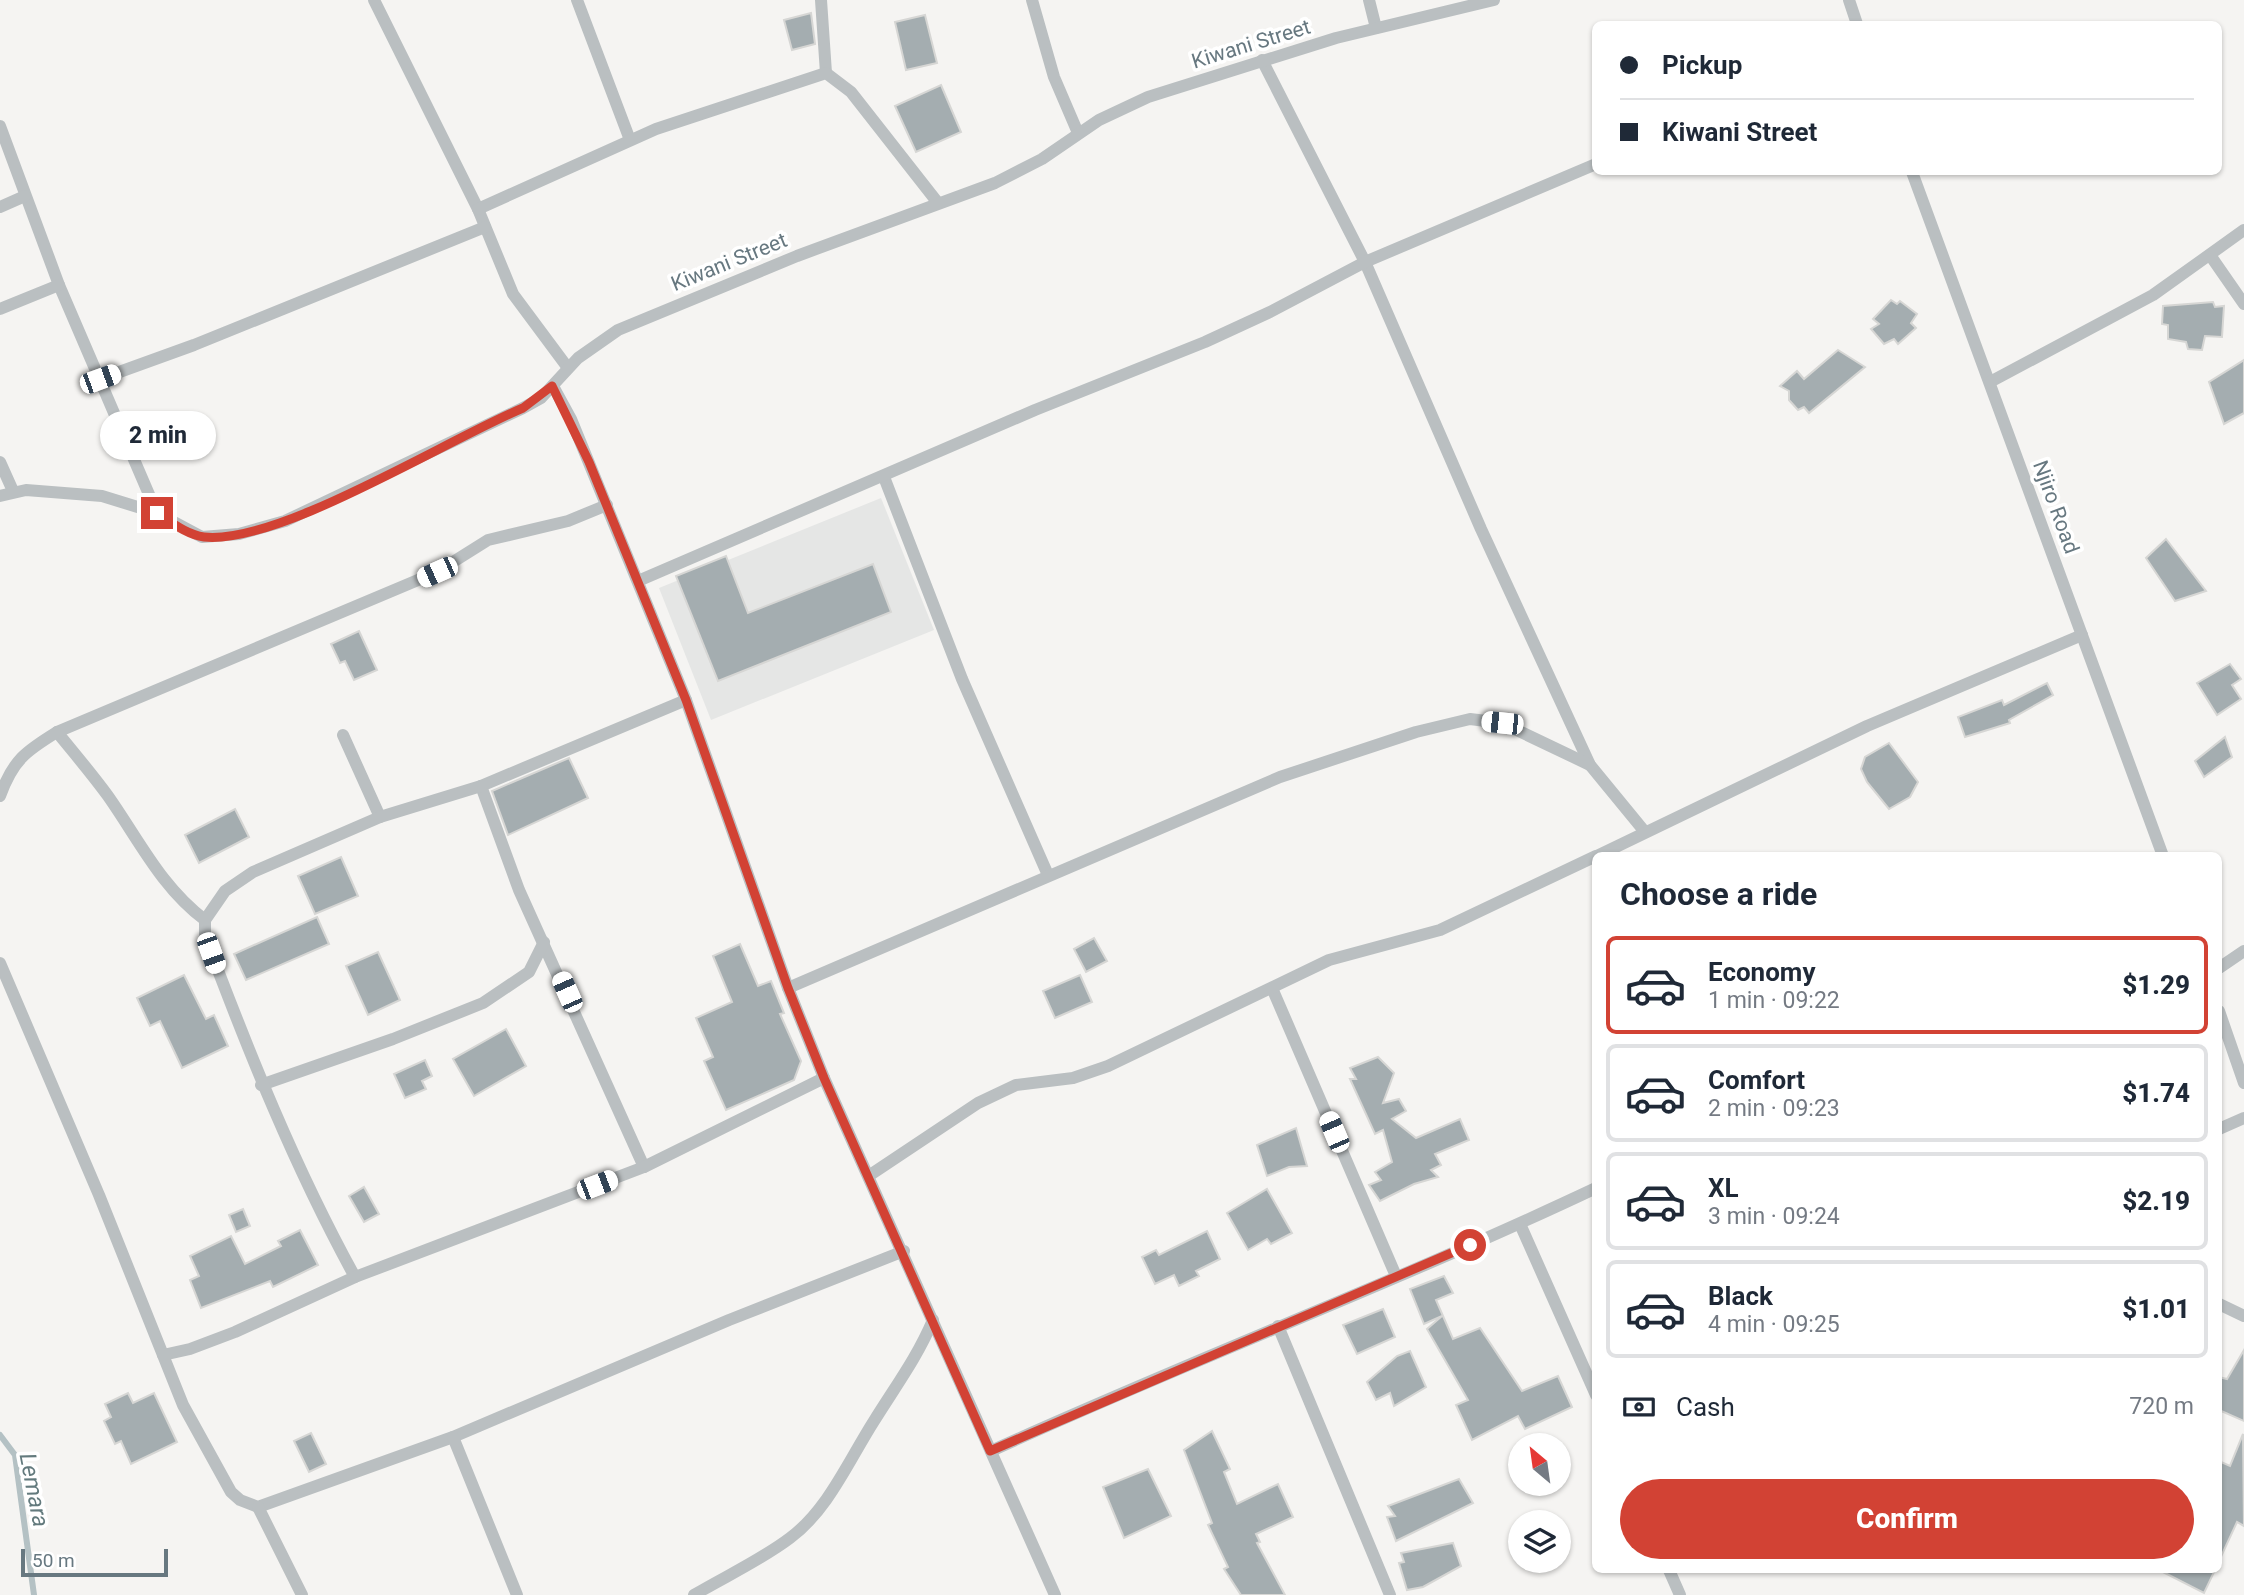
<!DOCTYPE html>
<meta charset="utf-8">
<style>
body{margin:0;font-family:Roboto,sans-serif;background:#f2f2f3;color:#1f2937;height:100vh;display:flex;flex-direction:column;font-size:26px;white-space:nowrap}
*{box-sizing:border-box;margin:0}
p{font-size:23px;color:#747a83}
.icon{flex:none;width:38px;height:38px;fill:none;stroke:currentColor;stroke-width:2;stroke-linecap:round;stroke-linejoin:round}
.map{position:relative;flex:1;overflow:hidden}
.details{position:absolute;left:1592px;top:852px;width:630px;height:721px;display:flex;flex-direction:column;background:#fff;border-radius:10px;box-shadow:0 2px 5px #0004}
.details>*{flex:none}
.hud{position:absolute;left:1592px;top:21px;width:630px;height:154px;border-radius:10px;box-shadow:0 2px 5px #0004;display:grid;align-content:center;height:154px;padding:0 28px;background:#fff}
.needle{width:46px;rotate:331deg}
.buttons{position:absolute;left:1508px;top:1433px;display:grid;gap:14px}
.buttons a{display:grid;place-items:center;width:63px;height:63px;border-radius:50%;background:#fff;box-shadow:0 2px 5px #0004;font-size:35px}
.scale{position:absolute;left:21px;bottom:18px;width:147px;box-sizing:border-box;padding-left:7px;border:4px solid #677880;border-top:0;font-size:19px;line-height:24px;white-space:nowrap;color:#677880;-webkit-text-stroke:5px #fff;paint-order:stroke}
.end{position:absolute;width:32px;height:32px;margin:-16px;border:9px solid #d24234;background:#fff;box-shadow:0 0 0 4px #fff}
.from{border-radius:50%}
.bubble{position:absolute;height:49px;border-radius:24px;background:#fff;box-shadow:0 2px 5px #0004;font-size:23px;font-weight:800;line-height:49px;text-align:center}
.car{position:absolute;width:21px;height:42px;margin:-21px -10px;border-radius:9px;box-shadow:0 0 5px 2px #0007;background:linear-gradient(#fff 24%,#345 0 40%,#fff 0 76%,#345 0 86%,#fff 0)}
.hud b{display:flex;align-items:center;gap:24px;height:66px;font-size:26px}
.hud b+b{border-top:2px solid #e0e1e3}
.hud i{width:18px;height:18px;background:#1f2937}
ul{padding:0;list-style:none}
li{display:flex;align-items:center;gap:21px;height:98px;margin:0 14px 10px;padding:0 14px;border:4px solid #e0e1e3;border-radius:10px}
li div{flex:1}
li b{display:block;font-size:26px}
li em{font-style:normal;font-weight:800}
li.on{border-color:#d24234}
li>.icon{width:63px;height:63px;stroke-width:1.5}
h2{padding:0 28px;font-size:32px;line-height:84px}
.pay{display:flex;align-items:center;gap:18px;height:77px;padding:0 28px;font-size:26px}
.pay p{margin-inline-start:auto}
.action{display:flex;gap:14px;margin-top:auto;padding:14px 28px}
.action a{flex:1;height:80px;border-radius:42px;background:#d24234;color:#fff;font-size:28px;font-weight:800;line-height:80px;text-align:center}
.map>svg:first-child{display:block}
</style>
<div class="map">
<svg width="2244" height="1595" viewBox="0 0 2244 1595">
<rect width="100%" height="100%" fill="#f5f4f2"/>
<path fill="#e5e6e5" d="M881,498l53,132 -223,90 -52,-132z"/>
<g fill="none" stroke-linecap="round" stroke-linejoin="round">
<path stroke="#b4c1c4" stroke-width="6" d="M0,1435l15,20 19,140"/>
</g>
<g fill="#a4adb0" stroke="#d6d6d4" stroke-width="2">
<path d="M811,13l4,31 -23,6 -8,-30z"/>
<path d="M925,15l12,48 -31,7 -11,-48z"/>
<path d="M941,85l20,47 -45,20 -21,-46z"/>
<path d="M1891,300l6,4 3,-3 17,13 -6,9 5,5 -18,16 -4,-5 -10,5 -13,-15 8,-5 -6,-5z"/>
<path d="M2213,302l2,5 9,-1 -2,31 -17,-1 -3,14 -14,-1 -2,-7 -18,-3v-14l-6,-1 1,-18z"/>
<path d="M1838,350l27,17 -56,46 -5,-6 -6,3 -9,-10v-9l-9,-5 17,-15 7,8z"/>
<path d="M2244,360v53l-20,11 -15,-42z"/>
<path d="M2166,539l40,52 -31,10 -29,-43z"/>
<path d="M726,556l22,57 125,-49 18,48 -173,69 -42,-105z"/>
<path d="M359,631l18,39 -23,10 -9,-19 -5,2 -9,-19z"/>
<path d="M2230,664l11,15 -9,6 9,14 -24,16 -20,-32z"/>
<path d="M2047,683l6,12 -44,25 1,3 -45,14 -7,-20 44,-17 2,5z"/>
<path d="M2225,737l7,20 -28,20 -9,-16z"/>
<path d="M1889,743l29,39 -8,15 -21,12 -22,-27 -6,-13 4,-12z"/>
<path d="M569,758l19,40 -80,37 -16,-44z"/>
<path d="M235,809l14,28 -50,26 -14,-28z"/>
<path d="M341,857l17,39 -43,18 -17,-38z"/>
<path d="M317,917l12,27 -83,36 -12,-26z"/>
<path d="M1094,938l13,23 -21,11 -12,-23z"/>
<path d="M740,944l18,42 13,-5 13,32 -4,1 21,47 -7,19 -68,30 -22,-49 9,-4 -17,-39 36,-16 -19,-46z"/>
<path d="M378,952l22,48 -32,15 -22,-49z"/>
<path d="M184,975l22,44 8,-4 14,31 -46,22 -22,-47 -10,5 -13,-28z"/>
<path d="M1080,975l12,27 -37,16 -12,-27z"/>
<path d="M506,1029l20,37 -52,30 -21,-37z"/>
<path d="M1378,1057l16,16 -11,30 16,-4 7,12 -14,8 24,19 44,-19 9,21 -34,14 6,11 -10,5 7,7 -24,7 -34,17 -11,-16 12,-5 -6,-8 17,-10 -9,-32 -8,4 -25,-55h6l-6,-11z"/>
<path d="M425,1060l7,16 -10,5 4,8 -21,9 -11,-24z"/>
<path d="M1296,1128l11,38 -18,1 -22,9 -10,-31z"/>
<path d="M364,1187l15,27 -15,8 -15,-26z"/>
<path d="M1267,1189l25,44 -21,11 -4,-5 -19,11 -21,-37z"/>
<path d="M243,1209l7,17 -14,6 -7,-17z"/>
<path d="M300,1230l18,35 -45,22 -3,-6 -69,27 -11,-28 9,-4 -9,-20 41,-20 14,28 36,-18 -3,-5z"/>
<path d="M1207,1231l13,28 -24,12 3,5 -20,10 -5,-11 -19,9 -13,-27 14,-7 3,5z"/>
<path d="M1444,1276l9,17 -17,7 17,39 27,-11 42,63 36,-15 14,31 -47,22 -7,-13 -46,24 -16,-35 12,-5 -41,-71 15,-13 -18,8 -14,-35z"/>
<path d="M1383,1309l12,28 -38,17 -14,-29z"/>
<path d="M2244,1350v71l-25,-11v-33l8,2z"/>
<path d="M1410,1351l16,36 -32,19 -4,-13 -14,7 -9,-18 30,-26z"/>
<path d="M128,1393l5,10 21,-10 23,49 -46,22 -10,-23 -6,3 -11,-23 7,-4 -6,-13z"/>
<path d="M1212,1431l18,38 -6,3 13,32 41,-20 15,33 -37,17 4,8 -3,1 28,52h-44l-17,-26 4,-2 -20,-42 4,-2 -28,-73z"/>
<path d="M311,1433l15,31 -17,8 -15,-31z"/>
<path d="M2243,1434l1,92 -7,-4 -18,39v-100l11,5z"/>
<path d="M1148,1469l23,47 -47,22 -21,-51z"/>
<path d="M1459,1479l14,24 -77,38 -9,-24 8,-1 -7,-10z"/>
<path d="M1453,1543l8,23 -38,21 -16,3 -8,-27 5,-1 -3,-9z"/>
<path d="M2159,1570h56l-11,23z"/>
</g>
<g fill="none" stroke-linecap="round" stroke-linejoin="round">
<g stroke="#babfc1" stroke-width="12">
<path d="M374,0l104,209 35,85 55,74"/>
<path d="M577,0l53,140"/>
<path d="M821,0l5,73"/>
<path d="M1032,0l22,77 24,56"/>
<path d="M1369,0l7,28"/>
<path d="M1849,0l8,24"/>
<path d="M1262,60l103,202 116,267 109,236 55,67"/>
<path d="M0,126l59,159 98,228"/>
<path d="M1912,172l251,684"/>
<path d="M0,207l25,-11"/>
<path d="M478,209l178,-80 170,-56 25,19 87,111"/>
<path d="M2210,255l34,49"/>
<path d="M0,309l59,-24"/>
<path d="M100,379l94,-34 291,-118"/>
<path d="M1990,382l163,-87 91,-65"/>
<path d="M553,386l18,33 115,281 102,288 36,90 231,517"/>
<path d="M0,462l13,29"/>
<path d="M884,477l78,202 86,196"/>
<path d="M0,496l26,-6 76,6 55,17 45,24 37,-3 46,-13 238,-113 18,-10 37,-40 40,-28 179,-74 198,-73 47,-24 57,-39 49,-23 188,-59 158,-38"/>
<path d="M638,581l397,-171 170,-68 65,-30 95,-50 231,-98"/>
<path d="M57,732c17,21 35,42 51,64 31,44 53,91 97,124"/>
<path d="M343,735l37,82"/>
<path d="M481,786l38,104 125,277"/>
<path d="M0,796c13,-36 26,-45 57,-64l380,-160 51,-32 80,-19 39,-16"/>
<path d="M1597,856l270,-130 215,-91"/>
<path d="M0,963l99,232 84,210 48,87 9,8 18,7 195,-70 276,-117 175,-69"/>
<path d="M2219,968l25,-17"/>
<path d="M788,988l492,-211 136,-45 54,-13 32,4 88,42"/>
<path d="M1272,988l124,288"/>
<path d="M2219,1011l25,72"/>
<path d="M261,1085l132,-46 90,-36 46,-31 15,-30"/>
<path d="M2219,1129l25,-11"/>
<path d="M870,1175l108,-72 38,-18 57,-7 35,-12 221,-106 111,-30 156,-74"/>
<path d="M1520,1224l76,171"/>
<path d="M355,1277c-60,-109 -106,-224 -150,-341v-16l20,-29 28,-19 127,-55 101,-31 205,-86"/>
<path d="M2219,1304l25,12"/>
<path d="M1278,1326l112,269"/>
<path d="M163,1355l27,-6 45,-17 120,-55 289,-110 180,-89"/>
<path d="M453,1437l64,158"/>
<path d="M991,1451c200,-91 406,-169 605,-263"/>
<path d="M258,1507l44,88"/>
<path d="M1669,1570l11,25"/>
<path d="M694,1595c32,-19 67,-35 96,-57 38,-28 59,-78 84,-117 21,-34 43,-63 59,-101"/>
</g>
</g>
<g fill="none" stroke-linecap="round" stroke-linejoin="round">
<path stroke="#d24234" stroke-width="9" d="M157,513c14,9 30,22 47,24 75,8 242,-97 319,-129l29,-22 37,76 97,238 102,288 36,90 166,373 480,-206"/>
</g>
<g text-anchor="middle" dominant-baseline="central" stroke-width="7" stroke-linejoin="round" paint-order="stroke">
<g font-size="21" fill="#677880" stroke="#fff">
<text transform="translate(1251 44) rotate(-17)">Kiwani Street</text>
<text transform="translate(729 262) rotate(-22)">Kiwani Street</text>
<text transform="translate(2056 507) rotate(70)">Njiro Road</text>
</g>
<g font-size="23" font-style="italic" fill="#637a7d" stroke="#fff">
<text transform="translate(34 1490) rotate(79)">Lemara</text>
</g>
</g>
</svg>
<div class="buttons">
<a><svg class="needle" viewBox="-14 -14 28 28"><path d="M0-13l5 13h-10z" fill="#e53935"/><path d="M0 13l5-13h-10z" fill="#747a83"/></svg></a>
<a><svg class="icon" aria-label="layers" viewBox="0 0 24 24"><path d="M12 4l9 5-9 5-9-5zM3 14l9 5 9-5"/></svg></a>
</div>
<div class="scale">50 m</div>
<i class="end from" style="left:1470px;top:1245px"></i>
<i class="end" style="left:157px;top:513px"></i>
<div class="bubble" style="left:100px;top:411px;width:116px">2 min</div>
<i class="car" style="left:100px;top:379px;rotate:70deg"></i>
<i class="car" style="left:437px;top:572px;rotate:246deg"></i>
<i class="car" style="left:1502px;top:723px;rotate:276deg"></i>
<i class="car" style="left:211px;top:953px;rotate:160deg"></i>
<i class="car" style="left:567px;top:992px;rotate:336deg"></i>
<i class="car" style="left:1334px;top:1132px;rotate:337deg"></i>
<i class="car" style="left:597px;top:1185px;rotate:69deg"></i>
<div class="hud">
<b><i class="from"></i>Pickup</b>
<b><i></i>Kiwani Street</b>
</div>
<section class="details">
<h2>Choose a ride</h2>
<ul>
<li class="on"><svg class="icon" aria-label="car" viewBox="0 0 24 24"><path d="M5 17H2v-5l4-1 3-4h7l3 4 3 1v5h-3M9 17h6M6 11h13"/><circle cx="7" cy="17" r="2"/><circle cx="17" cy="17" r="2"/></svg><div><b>Economy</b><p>1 min · 09:22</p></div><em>$1.29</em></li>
<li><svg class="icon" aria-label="car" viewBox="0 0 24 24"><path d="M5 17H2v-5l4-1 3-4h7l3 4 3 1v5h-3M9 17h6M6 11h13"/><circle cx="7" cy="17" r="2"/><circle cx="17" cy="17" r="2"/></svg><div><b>Comfort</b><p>2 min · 09:23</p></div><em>$1.74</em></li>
<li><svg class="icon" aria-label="car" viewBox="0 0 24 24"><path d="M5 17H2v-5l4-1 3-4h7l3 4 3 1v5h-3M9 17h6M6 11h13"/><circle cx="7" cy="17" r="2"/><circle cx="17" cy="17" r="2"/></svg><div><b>XL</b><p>3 min · 09:24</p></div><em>$2.19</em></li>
<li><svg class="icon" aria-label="car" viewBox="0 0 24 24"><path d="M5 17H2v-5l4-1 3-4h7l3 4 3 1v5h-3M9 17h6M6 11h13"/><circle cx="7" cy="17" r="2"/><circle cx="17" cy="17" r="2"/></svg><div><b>Black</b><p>4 min · 09:25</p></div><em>$1.01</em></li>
</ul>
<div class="pay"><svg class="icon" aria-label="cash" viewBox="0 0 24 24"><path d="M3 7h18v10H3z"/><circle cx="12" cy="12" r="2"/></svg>Cash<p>720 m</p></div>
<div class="action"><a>Confirm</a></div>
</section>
</div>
